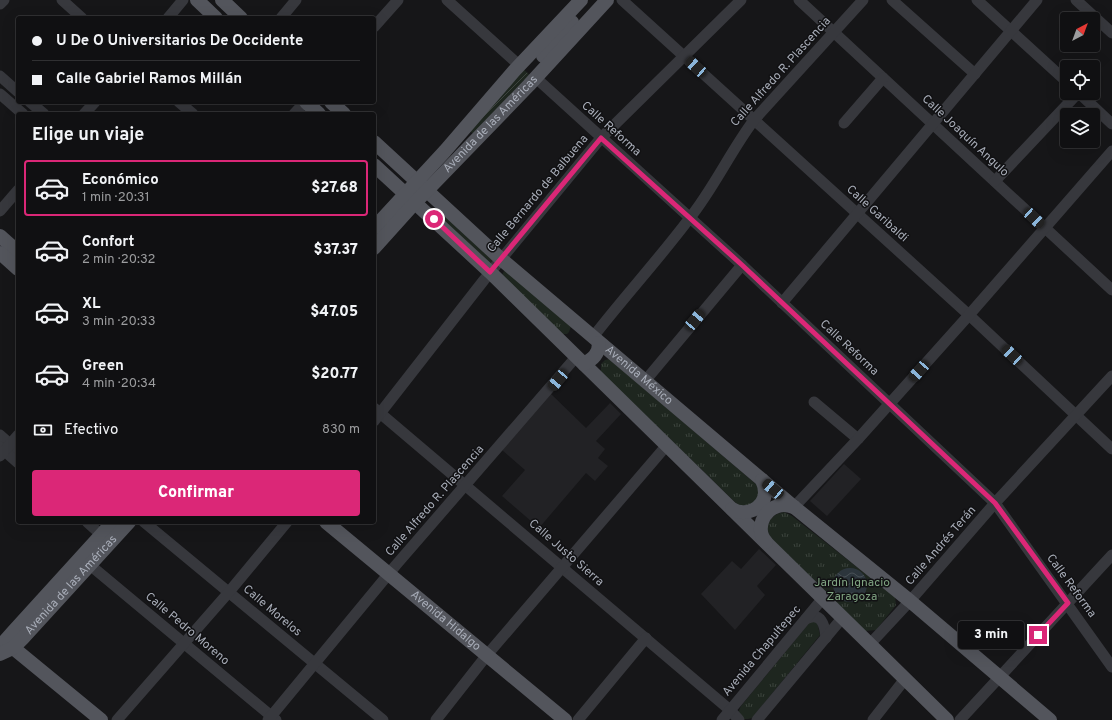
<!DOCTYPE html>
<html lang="es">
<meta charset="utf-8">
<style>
body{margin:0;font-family:Overpass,sans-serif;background:#19191b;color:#f1f3f6;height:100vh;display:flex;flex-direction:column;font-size:15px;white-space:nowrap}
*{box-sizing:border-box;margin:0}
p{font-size:13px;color:#9c9d9f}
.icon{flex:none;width:22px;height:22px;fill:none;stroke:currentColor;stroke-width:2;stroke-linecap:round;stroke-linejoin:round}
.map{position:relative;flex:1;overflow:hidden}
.sheet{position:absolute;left:16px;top:112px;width:360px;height:412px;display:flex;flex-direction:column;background:#101012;border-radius:4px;box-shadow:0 4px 16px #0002,0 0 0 1px #303032}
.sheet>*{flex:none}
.top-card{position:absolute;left:16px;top:16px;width:360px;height:88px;border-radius:4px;box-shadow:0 4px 16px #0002,0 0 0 1px #303032;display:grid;align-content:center;height:88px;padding:0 16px;background:#101012}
.needle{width:26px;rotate:41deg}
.fabs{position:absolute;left:1060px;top:12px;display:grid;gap:8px}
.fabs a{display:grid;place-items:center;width:40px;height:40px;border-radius:4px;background:#101012;box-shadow:0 4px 16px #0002,0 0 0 1px #303032;font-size:20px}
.end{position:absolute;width:18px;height:18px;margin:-9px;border:5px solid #db2777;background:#fff;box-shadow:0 0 0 2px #fff}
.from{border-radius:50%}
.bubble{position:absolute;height:28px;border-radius:4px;background:#101012;box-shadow:0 4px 16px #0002,0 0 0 1px #303032;font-size:13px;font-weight:800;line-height:28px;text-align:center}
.car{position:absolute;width:12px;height:24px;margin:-12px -6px;border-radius:5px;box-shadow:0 0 3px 1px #0007;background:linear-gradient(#222 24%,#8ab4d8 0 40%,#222 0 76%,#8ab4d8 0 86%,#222 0)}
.top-card b{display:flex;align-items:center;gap:14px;height:38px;font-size:15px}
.top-card b+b{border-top:1px solid #303032}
.top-card i{width:10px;height:10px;background:#f1f3f6}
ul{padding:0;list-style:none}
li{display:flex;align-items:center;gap:12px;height:56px;margin:0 8px 6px;padding:0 8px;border:2px solid transparent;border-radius:4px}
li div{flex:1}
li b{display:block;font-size:15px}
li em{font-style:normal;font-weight:800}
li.on{border-color:#db2777}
li>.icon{width:36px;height:36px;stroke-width:1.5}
h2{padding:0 16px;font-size:18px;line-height:48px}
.pay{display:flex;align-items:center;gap:10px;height:44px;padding:0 16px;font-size:15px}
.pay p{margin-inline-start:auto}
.button{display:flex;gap:8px;margin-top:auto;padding:8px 16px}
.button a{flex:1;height:46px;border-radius:4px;background:#db2777;color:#fff;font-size:16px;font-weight:800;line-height:46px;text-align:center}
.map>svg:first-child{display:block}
</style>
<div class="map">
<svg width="1112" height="720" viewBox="0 0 1112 720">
<defs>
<pattern id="park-tufts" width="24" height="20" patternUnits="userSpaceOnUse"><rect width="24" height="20" fill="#1e261f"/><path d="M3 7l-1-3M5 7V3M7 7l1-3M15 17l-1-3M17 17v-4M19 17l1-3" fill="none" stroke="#3c433d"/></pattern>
<pattern id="garden-furrows" width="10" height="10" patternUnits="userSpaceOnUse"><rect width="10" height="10" fill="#1e261f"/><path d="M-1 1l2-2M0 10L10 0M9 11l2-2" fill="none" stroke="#3c433d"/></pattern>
<pattern id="water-waves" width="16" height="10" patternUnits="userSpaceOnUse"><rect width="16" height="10" fill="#2c353c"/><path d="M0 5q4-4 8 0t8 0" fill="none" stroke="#485056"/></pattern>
</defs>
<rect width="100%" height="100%" fill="#161618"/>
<g fill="#222225">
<path d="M550,393l36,35 24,-25 11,11 -25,27 9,8 -7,9 10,8 -13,15 -9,-8 -47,55 -37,-32 23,-26 -23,-20z"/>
<path d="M844,464l17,15 -34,37 -17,-15z"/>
<path d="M759,549l17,16 -19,21 8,9 -30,35 -34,-36 31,-33 9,8z"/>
</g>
<g fill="url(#park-tufts)">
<path d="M438,208l58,53 -6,6 -58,-53z"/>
<path d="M504,271h2l65,55 -2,6 -2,2h-5l-60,-59z"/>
<path d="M609,359l148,126 3,9 -8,12 -14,-1 -135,-131 -2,-3v-7l4,-4z"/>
<path d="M784,512l8,4 103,81 1,8 -20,25 -11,1 -95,-94c-6,-12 1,-23 14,-25z"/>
<path d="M810,622h7l3,13 -68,83 -4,1h-5l-5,-6 3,-7z"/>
</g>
<path fill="url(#garden-furrows)" d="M523,69l7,6 -56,59 -5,-3z"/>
<circle fill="url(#water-waves)" cx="850" cy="585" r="17"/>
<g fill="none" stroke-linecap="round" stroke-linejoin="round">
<g stroke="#37383d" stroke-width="11">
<path d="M62,0l20,18"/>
<path d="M447,0l72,65"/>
<path d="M622,0l347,315 143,134"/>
<path d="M799,0l313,290"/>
<path d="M892,0l83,74"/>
<path d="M977,0l90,82"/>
<path d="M1076,0l36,33"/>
<path d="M0,4l4,-4"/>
<path d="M168,18l15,-18"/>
<path d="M281,18l15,-18"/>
<path d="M374,27l24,-27"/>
<path d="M0,76l18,16"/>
<path d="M536,78l206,187 253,238 117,164"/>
<path d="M1079,93l33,31"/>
<path d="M0,94l23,20"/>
<path d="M30,102l14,12"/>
<path d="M179,102l14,12"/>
<path d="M84,114l11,-12"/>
<path d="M294,114l11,-12"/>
<path d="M844,123l39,-45"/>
<path d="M995,181l83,-88"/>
<path d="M0,211l18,-21"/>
<path d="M782,303l255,-303"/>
<path d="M593,337c31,-40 65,-77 96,-118 25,-31 41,-67 65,-99l109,-120"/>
<path d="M645,381l97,-116"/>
<path d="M814,402l44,37"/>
<path d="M374,408l356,302 9,10"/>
<path d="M374,421l110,-141 117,-142 140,-138"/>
<path d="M0,435l18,16"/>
<path d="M0,447l18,16"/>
<path d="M0,456l18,-21"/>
<path d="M794,507l64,-68 111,-124 143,-164"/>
<path d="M87,522l20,18"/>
<path d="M144,522l239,198"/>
<path d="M84,560l192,160"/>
<path d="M806,619c15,-8 19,6 20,19"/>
<path d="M870,644l40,-43 85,-98 117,-127"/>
<path d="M117,720l112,-128 58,-70"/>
<path d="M268,720l128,-155 180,-208"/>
<path d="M436,720l51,-65 180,-210"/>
<path d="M578,720l68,-82"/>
<path d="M722,720l101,-122"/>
<path d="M757,720l86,-103"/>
<path d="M873,720l32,-41"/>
<path d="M960,720l152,-165"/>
</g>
<g stroke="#53555c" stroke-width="14">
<path d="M197,0l19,18"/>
<path d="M222,0l19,18"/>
<path d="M543,56l29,-34"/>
<path d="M306,102l13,12"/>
<path d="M331,102l13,12"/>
<path id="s1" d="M374,142l127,117 293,248 116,94 140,119"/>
<path d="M374,165l116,107 457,448"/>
<path d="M374,228l71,-77 69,-80 67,-71"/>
<path d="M0,236l18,16"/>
<path id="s2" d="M374,248l36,-40 119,-123 78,-85"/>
<path d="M0,253l18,16"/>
<path d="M584,364c9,-5 15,-10 15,-21"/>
<path d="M732,509c13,8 32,0 33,-16 0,-5 -1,-9 -3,-13"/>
<path id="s3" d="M326,522l239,198"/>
<path d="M766,542c-11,-12 -3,-32 12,-36 5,-2 10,-1 16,1"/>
<path d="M6,642l95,78"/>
<path d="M0,651l5,-10 8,-9 100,-110"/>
<path id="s4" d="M0,654l13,-6 10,-10 106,-116"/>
</g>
</g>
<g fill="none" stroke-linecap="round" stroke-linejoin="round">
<path stroke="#db2777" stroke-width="5" d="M434,219l56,53 111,-134 141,127 253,238 73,100 -30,32"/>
</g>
<g text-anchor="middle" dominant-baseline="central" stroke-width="3" stroke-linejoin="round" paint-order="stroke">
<g font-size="12" fill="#a8adb8" stroke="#111113">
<text transform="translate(781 72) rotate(-48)">Calle Alfredo R. Plascencia</text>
<text stroke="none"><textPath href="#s2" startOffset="170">Avenida de las Américas</textPath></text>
<text transform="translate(611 129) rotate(42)">Calle Reforma</text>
<text transform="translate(965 136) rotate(43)">Calle Joaquín Angulo</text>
<text transform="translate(538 194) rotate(-50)">Calle Bernardo de Balbuena</text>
<text transform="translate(877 214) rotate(42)">Calle Garibaldi</text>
<text transform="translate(849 348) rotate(43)">Calle Reforma</text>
<text stroke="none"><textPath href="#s1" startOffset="353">Avenida México</textPath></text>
<text transform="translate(435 501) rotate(-49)">Calle Alfredo R. Plascencia</text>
<text transform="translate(941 546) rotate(-49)">Calle Andrés Terán</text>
<text transform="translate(566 553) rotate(41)">Calle Justo Sierra</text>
<text stroke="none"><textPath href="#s4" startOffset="100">Avenida de las Américas</textPath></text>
<text transform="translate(1071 586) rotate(54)">Calle Reforma</text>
<text transform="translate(272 611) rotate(40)">Calle Morelos</text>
<text stroke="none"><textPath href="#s3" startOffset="155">Avenida Hidalgo</textPath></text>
<text transform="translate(187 629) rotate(40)">Calle Pedro Moreno</text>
<text transform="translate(762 651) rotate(-50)">Avenida Chapultepec</text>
</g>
<g font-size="12" fill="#7fa381" stroke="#111113">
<text x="852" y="583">Jardín Ignacio<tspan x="852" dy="14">Zaragoza</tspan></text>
</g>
</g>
</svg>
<div class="fabs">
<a><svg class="needle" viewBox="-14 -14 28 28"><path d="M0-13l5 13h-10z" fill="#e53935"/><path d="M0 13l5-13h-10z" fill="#9c9d9f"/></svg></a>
<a><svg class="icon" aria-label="locate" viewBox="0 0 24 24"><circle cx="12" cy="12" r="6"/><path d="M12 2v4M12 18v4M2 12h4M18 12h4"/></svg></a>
<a><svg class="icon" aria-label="layers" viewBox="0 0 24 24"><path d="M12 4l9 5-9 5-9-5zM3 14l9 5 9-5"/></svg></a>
</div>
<i class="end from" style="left:434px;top:219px"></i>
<i class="end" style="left:1038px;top:635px"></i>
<div class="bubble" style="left:958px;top:621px;width:66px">3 min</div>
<i class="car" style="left:696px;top:67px;rotate:312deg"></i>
<i class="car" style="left:1034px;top:218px;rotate:133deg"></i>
<i class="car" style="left:695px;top:320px;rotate:40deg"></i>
<i class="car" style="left:1012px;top:355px;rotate:313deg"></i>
<i class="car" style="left:919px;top:371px;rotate:222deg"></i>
<i class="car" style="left:558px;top:380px;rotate:220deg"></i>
<i class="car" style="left:773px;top:489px;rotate:310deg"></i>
<div class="top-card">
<b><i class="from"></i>U De O Universitarios De Occidente</b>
<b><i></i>Calle Gabriel Ramos Millán</b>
</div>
<section class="sheet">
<h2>Elige un viaje</h2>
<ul>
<li class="on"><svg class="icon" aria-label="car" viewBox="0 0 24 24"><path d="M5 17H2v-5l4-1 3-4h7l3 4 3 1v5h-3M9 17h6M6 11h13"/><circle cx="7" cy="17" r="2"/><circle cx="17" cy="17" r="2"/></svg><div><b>Económico</b><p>1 min · 20:31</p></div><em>$27.68</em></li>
<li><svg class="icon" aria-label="car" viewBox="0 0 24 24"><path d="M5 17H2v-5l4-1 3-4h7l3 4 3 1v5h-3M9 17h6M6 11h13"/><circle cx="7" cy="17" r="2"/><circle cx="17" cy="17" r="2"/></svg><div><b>Confort</b><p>2 min · 20:32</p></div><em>$37.37</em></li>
<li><svg class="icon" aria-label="car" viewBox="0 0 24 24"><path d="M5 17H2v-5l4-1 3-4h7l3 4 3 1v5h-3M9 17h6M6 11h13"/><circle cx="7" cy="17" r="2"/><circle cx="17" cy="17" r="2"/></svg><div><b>XL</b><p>3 min · 20:33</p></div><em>$47.05</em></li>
<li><svg class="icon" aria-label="car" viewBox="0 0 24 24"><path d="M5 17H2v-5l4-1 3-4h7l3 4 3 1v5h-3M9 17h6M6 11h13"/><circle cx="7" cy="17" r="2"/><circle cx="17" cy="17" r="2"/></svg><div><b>Green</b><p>4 min · 20:34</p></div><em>$20.77</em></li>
</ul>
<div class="pay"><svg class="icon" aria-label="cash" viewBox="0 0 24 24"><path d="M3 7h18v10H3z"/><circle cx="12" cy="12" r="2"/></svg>Efectivo<p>830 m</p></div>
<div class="button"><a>Confirmar</a></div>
</section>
</div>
